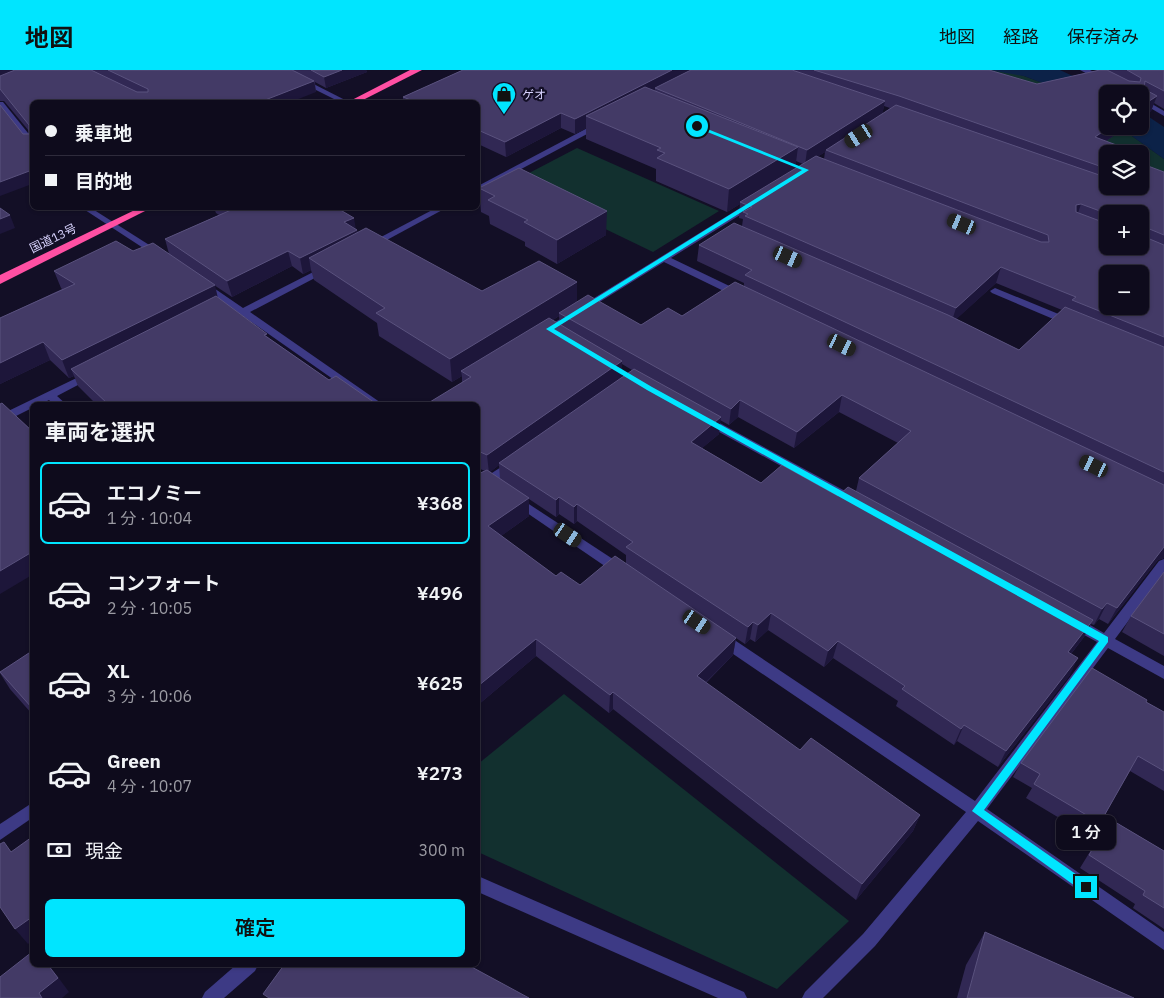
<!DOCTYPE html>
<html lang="ja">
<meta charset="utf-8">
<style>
body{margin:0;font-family:"IBM Plex Sans","Noto Sans JP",sans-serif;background:#1c1929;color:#f1f3f6;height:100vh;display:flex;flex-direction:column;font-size:19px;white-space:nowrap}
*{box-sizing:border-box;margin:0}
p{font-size:16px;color:#9b9ba3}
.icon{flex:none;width:28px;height:28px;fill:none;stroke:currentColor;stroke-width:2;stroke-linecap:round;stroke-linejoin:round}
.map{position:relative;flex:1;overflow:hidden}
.details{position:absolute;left:30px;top:332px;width:450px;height:565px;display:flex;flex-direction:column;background:#0e0b1c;border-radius:8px;box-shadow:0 1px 4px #0004,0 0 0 1px #2e2b3b}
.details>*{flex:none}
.guide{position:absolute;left:30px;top:30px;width:450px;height:110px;border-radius:8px;box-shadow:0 1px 4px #0004,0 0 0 1px #2e2b3b;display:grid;align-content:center;height:110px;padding:0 15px;background:#0e0b1c}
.tools{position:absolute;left:1099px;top:15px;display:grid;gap:10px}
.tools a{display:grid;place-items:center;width:50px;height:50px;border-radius:8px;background:#0e0b1c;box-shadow:0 1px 4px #0004,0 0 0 1px #2e2b3b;font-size:25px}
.end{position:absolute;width:22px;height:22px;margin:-11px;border:6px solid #00e5ff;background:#111;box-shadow:0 0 0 2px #111}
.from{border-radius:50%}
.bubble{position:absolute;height:35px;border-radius:8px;background:#0e0b1c;box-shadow:0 1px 4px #0004,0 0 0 1px #2e2b3b;font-size:16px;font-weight:600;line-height:35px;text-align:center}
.car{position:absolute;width:15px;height:30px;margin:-15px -8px;border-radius:6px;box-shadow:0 0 4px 1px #0007;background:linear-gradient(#222 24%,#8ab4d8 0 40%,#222 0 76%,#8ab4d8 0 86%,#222 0)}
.guide b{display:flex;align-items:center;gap:18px;height:48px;font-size:19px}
.guide b+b{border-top:1px solid #2e2b3b}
.guide i{width:12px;height:12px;background:#f1f3f6}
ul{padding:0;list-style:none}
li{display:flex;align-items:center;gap:15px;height:82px;margin:0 10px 8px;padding:0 5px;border:2px solid transparent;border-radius:8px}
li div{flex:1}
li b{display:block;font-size:19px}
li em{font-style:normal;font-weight:600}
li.selected{border-color:#00e5ff}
li>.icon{width:45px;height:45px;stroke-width:1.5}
h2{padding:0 15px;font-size:22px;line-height:60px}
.pay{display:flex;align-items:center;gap:12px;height:55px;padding:0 15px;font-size:19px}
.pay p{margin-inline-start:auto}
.cta{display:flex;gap:10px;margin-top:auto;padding:10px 15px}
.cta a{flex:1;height:58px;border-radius:8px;background:#00e5ff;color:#111;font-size:20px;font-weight:600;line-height:58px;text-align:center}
header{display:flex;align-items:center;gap:30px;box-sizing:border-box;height:70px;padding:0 25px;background:#00e5ff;color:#111}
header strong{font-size:24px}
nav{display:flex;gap:28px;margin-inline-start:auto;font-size:18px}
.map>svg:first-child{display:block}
</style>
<header>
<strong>地図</strong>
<nav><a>地図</a><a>経路</a><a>保存済み</a></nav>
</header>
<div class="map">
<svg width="1164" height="928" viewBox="0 0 1164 928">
<rect width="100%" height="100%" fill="#130f26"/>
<g fill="#12302f">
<path d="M928,0h75l21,6 53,20 31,30h10l46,33v26l-24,-17v-14h-19z"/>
<path d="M577,78l142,63 -66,41 -143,-69z"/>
<path d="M564,624l285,227 -72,68 -299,-137v-88z"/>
</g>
<g fill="#0c2248">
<path d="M989,0h71l51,24 -34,2 -53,-20z"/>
<path d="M1140,41l24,16v32l-46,-33h22z"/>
</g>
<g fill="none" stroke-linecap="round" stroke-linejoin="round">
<g fill="#3d3a85" fill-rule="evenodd">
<path d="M276,0h10l63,32h-9z"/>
<path d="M1080,0h10l45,24h-10z"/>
<path d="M1140,27l24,14v5l-24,-14z"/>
<path d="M0,32h3l29,36v7h-3l-29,-36z"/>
<path d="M597,53l7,2 -126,67v-6z"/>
<path d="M753,130l4,3 -1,2 -85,53 73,35v4h-8l-72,-35 -116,72 -4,1 -5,-3z"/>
<path d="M82,138h9l74,47 -2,2h-6z"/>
<path d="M436,138h10l-74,40 -3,1 -5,-3z"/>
<path d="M327,195l3,1v4l-80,42 134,93h-14l-170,-119 2,-2h6l35,24z"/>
<path d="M995,218l78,32 1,2 -1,2h-8l-73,-31 -2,-2z"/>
<path d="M91,301l4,1 1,2 -1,2 -38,20 10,9h-13l-5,-5 -10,5h-7v3l-32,16v-9z"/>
<path d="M705,345l153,83 2,3 -6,4 -4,-1 -149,-82 -2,-3z"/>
<path d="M512,390l6,4 -2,3 -34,24 -4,1v-10z"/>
<path d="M515,425l110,72 1,3 -1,3h-10l-104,-71 -2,-3 2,-3z"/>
<path d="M1164,489v14l-49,66 49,27v13l-56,-31 -121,161 177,123v18l-186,-129 -103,125 -52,52h-21l3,-6 58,-58 103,-122 -249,-169 -2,-4 2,-4 5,-1 5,1 248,166 122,-159 -29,-16 -2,-4 2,-4h10l26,15 55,-72z"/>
<path d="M32,733v15l-32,22v-16z"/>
<path d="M478,806l266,116 3,6h-29l-240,-106z"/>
<path d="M236,895h22l-3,6 -31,27h-22l3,-6z"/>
</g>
<g fill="#ff4fa3" fill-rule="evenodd">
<path d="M410,0h12l-63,32h-11z"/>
<path d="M139,138h12l-151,76v-9z"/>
</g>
</g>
<g fill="#312854" fill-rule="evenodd">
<path d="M0,0h366l1,2 -41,16 -11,-6 1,10 -284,10v82l-9,-50h6v-3l-25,-30h-4z"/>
<path d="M463,0h526l48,14 62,-14h65v39l-10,-6 -3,8 -11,7v-24l-12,32 -22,15 2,13v32l56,-14v386l-6,2 -50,64 -9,-5 -5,6 -3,-1 -7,13 -13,17 -1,21 -72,92 -41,-26 -3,4 -58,-39 2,-5 -65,-43 -9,9 -56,-37 -13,12 -5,-3 -5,5 -9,-6 -3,17 -27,28 94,67 120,65 -7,16 -57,69 -243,-191 -4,4 -73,-57 -58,49v-231l7,-3 -7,-3v-63l-16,-23v-6l-10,6 -73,-46 -2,-13 -63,-43 -3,-10 -8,4 -11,-8 -60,31 -30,-20 16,21 51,40 60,42 49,25h-281l-19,-19 -4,-10 -5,2 -19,-18 -50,24v-66l62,-29 -1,-1 -7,-17 79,-20 36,3 -4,-15 54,-24 -3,-2 -2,-5h123l20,22 1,3 124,58 95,11 64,23 41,-9 62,-30v-3l-47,-22 2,-16 43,-19 1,-7 -4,-1 1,-14 -13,8 -71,-31v-12l-70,-30v-11l-11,6 -14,-6 -55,29 -28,-13v-42h-75v-5zM884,36l6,2 -8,6zM825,82l-1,7 -7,-2zM796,91l7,3 -8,5zM1108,144h32v32h-32zM996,213l66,27 -43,40 -63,-31zM559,246l1,8 -7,-4zM622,294l10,6 -10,8zM839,342l59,31 -39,35 -3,13 -18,5 -77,-13 -59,-35 17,-14 1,-14 9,5 9,-8 56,31zM499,395l1,14 -10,-7zM529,429l27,18 3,-3 15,10 3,-3 49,34v8l-46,22 -24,-9 -55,-40 28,-20z"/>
<path d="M479,118l127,47 -49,29 -32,-18v-4l-35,-18 -1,-8 -8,-4z"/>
<path d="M1164,502v84l-42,-24 9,-16z"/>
<path d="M32,581v63l-22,-25 -10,-16z"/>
<path d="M1146,632l18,10v79l-34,-20 -30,52 -9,14 -65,-39 6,-10 -19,-11 8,-14z"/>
<path d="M1110,749l54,32v78l-31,-21 2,-4 -55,-36z"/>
<path d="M985,862l149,66h-177l9,-33z"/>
</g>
<g fill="#1d163a">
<path d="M0,0h25l-25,11z"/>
<path d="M342,0h24l1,2 -41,16 -2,-11z"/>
<path d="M672,0h27l-44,18v5l-69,23v12l-11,6v-15z"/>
<path d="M314,11l2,11 -25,10h-31z"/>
<path d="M1157,26l-6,15 -11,7v-11z"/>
<path d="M885,31l-3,15 -56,34 -1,2 -20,13 2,-15z"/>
<path d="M561,43v15l-55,29 -1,-15z"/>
<path d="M1111,56h17l-38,26 5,-15z"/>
<path d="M798,77l-3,23 -55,32v2l-13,8 2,-23z"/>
<path d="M32,100v14l-32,12v-14z"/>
<path d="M1081,134l-5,15v-14z"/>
<path d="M607,141l-1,24 -49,29v-24z"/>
<path d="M10,145l5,13 -15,6v-15z"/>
<path d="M354,148l2,12h1l3,15 -51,13 2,12 -8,4 -3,-16 44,-36z"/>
<path d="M288,181l4,15 -60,31 -5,-16z"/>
<path d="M1001,197l-5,16 -45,41 5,-16z"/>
<path d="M577,212v23l-18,8v3l-93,58 -5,-3 1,5 -10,6 -2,-23z"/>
<path d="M215,215l4,18 -148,66 3,7 -5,2 -7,-18z"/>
<path d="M43,272l7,18 -50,24v-21z"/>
<path d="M622,291v18l-123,84v2l-10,8 -2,-18z"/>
<path d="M842,325l-3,17 -45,36 3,-16z"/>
<path d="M740,330l-2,17 -9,8 2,-16z"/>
<path d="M721,347l-2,17 -30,25 2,-17z"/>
<path d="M559,427v17l-3,3v-17z"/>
<path d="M529,428v18l-39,28 -2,-18z"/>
<path d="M577,434v17l-3,3v-17z"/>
<path d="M1164,477v11l-6,2 -50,64 9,-16z"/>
<path d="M32,482v23l-32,19v-23z"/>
<path d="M1107,533l-8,16 -5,6 8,-16z"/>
<path d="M771,543l-3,17 -13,12 3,-17z"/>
<path d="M1093,550l-9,17 -25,32 9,-17z"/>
<path d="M753,552l-3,17 -5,5 3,-17z"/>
<path d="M736,568l-3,17 -38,38 2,-17z"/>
<path d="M536,569v17l-58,49v-19z"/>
<path d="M838,571l-5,17 -9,9 4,-16z"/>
<path d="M1078,588l-8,17 -72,92 8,-16z"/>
<path d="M613,622v17l-4,4 1,-18z"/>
<path d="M964,655l-7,16 -3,4 7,-16z"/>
<path d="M920,745l-7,16 -57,69 6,-16z"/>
<path d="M32,847v24l-4,3 -13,-15z"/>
<path d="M48,895h1l20,27 -7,6h-20l-3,-5z"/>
</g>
<g fill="#433a66" stroke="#5a527e" fill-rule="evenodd">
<path d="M15,0h76l46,22h11v-3l-40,-19h184l22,11 -54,21h-228v68l-32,12v-77l23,29h6v-9l-29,-36v-13z"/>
<path d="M311,0h31l-18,7z"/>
<path d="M463,0h209l-97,49 -14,-6 -56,29 -27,-12v-28h-62l-13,-5z"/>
<path d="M691,0h101l93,31 -78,49 -152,-62z"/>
<path d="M814,0h175l48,14 63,-14h7l22,11 11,1 1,-4 -14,-8h37v21l-19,-10 -1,8 13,7 -17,11v-13h-32v32h3l-16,11 40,15 -2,2h-25v15l-209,-73z"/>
<path d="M645,17l153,60 -69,42 -72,-31 8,-5 -8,-3 4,-2 -75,-32z"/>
<path d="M896,35l212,73v8h32v-23l24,9v63l-17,-7 -7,1v-15h-32l-27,-10 -5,1v7l32,12v22h32v-11l24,10v92l-92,-37 4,-3 -75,-30 -45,41 -211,-92 3,-2 -5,-2 9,-5 -12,-5 76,-46 225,86h8l-1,-7 -222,-85zM1108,204h32v32h-32z"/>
<path d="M519,98l88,43 -50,29 -33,-18 4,-2 -40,-20 7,-4 -16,-8z"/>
<path d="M0,138l10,7 -10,4z"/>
<path d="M228,138h109l17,10 -10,4 13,8 -57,28 -12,-7 -61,30 -62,-42 66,-29z"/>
<path d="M734,153l214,92 71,35 46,-43 99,40v125l-419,-197 7,-5 -53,-25z"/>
<path d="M366,158l116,63 57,-30 38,21 -127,77 -74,-46 9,-5 -76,-50z"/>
<path d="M116,171l17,10 20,-8 62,42 -153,75 -19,-18 -43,21v-45l75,-34 -21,-13z"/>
<path d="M735,212l429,203v62l-47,61 -10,-5 -5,6 -243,-131 52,-47 -69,-36 -45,37 -57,-32 -9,9 -172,-96 29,-18 53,30 27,-17 14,8z"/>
<path d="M216,226l51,38 -3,1 65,45 7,-4 42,29h-269l-38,-36z"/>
<path d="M549,248l73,43 -135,94 -9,-4v-46h-53l46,-28 -10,-6z"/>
<path d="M634,299l87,48 -30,25 70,41 21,-18 56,31 10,-9 245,133 -25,32 10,6 -72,93 -42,-26 -3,4 -59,-40 3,-3 -67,-45 -10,10 -57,-38 -13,12 -5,-3 -5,5 -122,-80 7,-5 -56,-38 -3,3 -15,-10 -3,3 -57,-37z"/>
<path d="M2,333l30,28v121l-32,19v-167z"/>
<path d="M487,400l42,28 -41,28 68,50 5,-4 19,13 35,-29 121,82 -39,38 103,74 11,-12 109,77 -58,69 -249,-192 -3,3 -74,-56 -58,47v-212z"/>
<path d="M1164,502v62l-33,-18z"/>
<path d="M32,581v57l-32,-36z"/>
<path d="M1092,598l55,32 -1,2 18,10v59l-26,-15 -38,67 -66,-39 6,-10 -19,-11z"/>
<path d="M1110,749l54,32v57l-21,-13 2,-4 -56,-36z"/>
<path d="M32,767v80l-17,12 -15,-22v-63l4,-2 7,10z"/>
<path d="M985,862l149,66h-167z"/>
<path d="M32,882v13h16l10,13 -19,15 3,5h-42v-21z"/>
<path d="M284,895h184l61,33h-260l-6,-4z"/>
</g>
<path fill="#00e5ff" d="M695,54l114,46 -255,159 98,58 456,250v5l-124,168 106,74v7h-8l-110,-80 127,-170 -452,-251 -101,-61 256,-159 -107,-43z"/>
<defs>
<g id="shop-pin" transform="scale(1.25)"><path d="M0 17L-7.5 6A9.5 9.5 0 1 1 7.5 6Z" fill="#00e5ff" stroke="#130f26"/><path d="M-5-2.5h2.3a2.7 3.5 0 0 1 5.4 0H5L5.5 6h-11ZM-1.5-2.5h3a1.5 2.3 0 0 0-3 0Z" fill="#111"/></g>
</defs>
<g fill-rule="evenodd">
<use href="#shop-pin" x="504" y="24"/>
</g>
<g text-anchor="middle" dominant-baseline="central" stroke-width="4.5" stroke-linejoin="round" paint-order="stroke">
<g font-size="12" fill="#d9d4ff" stroke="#130f26" text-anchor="start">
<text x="522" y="24">ゲオ</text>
</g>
<g font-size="12" fill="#d9d4ff" stroke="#130f26">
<text transform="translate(53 168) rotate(-26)">国道13号</text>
</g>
</g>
</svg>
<div class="tools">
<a><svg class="icon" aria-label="locate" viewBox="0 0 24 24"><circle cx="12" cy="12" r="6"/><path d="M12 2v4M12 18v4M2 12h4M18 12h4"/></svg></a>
<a><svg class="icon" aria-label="layers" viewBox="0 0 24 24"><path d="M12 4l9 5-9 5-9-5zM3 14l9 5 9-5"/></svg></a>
<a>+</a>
<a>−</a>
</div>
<i class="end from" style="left:697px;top:56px"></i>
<i class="end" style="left:1086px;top:817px"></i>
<div class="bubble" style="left:1056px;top:745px;width:60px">1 分</div>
<i class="car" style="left:859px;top:66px;rotate:237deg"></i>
<i class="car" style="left:962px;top:154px;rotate:292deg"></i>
<i class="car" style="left:788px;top:187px;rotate:114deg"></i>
<i class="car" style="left:842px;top:275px;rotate:116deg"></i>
<i class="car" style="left:1094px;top:396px;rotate:296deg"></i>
<i class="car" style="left:568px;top:465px;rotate:124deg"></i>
<i class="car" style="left:697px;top:552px;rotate:124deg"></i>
<div class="guide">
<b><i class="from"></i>乗車地</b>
<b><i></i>目的地</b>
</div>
<section class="details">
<h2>車両を選択</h2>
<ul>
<li class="selected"><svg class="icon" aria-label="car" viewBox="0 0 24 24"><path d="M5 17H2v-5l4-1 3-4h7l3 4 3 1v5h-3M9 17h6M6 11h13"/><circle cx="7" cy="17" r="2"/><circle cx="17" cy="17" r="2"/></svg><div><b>エコノミー</b><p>1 分 · 10:04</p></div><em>¥368</em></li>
<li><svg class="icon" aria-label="car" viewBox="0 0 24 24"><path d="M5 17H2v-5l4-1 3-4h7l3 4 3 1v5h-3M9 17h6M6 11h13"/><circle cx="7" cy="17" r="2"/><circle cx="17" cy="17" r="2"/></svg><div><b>コンフォート</b><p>2 分 · 10:05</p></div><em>¥496</em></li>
<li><svg class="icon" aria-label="car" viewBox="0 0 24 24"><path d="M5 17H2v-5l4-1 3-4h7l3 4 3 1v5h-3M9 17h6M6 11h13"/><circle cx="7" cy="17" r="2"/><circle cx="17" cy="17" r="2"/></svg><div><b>XL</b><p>3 分 · 10:06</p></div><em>¥625</em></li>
<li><svg class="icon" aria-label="car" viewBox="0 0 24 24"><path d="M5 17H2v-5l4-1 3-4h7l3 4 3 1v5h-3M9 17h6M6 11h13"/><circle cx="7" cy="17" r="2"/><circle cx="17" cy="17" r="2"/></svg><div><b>Green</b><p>4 分 · 10:07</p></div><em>¥273</em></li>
</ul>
<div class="pay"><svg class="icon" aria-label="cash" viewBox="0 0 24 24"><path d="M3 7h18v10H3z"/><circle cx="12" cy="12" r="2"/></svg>現金<p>300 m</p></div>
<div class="cta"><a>確定</a></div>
</section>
</div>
